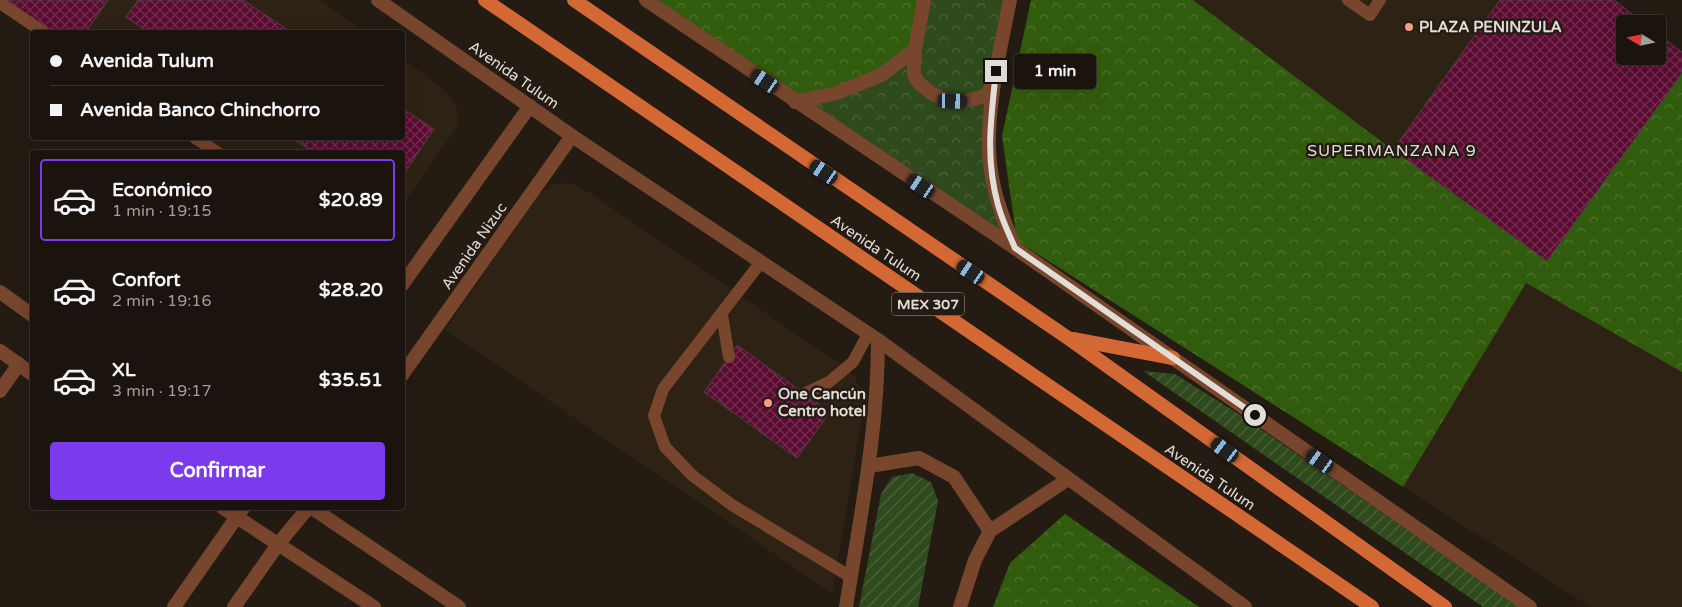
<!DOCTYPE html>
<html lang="es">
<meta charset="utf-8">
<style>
body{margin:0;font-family:"Varela Round",sans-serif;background:#28211c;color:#f1f3f6;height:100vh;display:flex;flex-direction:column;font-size:19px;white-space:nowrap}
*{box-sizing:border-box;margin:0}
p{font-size:16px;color:#a09e9e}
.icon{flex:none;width:28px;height:28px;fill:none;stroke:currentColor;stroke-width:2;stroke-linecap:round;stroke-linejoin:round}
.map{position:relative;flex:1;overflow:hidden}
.panel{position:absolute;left:30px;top:150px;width:375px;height:360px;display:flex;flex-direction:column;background:#1b140e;border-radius:5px;box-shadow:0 5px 20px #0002,0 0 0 1px #39332e}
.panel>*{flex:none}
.guide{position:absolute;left:30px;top:30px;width:375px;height:110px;border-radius:5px;box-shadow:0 5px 20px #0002,0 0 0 1px #39332e;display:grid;align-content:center;height:110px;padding:0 20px;background:#1b140e}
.needle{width:32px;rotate:280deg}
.controls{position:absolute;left:1616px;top:15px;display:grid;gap:10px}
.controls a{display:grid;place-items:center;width:50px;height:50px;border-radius:5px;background:#1b140e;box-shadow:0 5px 20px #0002,0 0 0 1px #39332e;font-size:25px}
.end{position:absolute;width:22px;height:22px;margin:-11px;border:6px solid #e3ddd8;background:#111;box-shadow:0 0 0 2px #111}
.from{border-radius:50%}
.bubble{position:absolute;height:35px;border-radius:5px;background:#1b140e;box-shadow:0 5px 20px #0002,0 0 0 1px #39332e;font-size:16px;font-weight:800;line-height:35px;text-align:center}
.car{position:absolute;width:15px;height:30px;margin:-15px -8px;border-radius:6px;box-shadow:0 0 4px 1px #0007;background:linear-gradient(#222 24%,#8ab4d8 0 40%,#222 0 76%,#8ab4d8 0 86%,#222 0)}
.guide b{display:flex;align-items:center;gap:18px;height:48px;font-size:19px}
.guide b+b{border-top:1px solid #39332e}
.guide i{width:12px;height:12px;background:#f1f3f6}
ul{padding:9px 0 0;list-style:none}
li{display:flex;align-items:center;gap:15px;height:82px;margin:0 10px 8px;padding:0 10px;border:2px solid transparent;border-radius:5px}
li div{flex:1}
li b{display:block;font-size:19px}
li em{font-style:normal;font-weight:800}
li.active{border-color:#7c3aed}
li>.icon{width:45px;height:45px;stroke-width:1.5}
.cta{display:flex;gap:10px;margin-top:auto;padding:10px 20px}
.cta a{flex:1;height:58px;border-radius:5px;background:#7c3aed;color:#fff;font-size:20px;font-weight:800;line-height:58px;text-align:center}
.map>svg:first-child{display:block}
</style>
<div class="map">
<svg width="1682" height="607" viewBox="0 0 1682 607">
<defs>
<pattern id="forest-crowns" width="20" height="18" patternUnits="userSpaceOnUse" patternTransform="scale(1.25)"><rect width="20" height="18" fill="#325c0d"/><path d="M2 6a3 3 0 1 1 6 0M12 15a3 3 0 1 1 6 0" fill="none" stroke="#507330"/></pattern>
<pattern id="park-crowns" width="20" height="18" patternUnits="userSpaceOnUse" patternTransform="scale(1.25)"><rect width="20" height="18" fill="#2f4a1d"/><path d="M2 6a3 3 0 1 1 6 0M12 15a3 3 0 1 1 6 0" fill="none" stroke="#4d643d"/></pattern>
<pattern id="garden-furrows" width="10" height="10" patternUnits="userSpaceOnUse" patternTransform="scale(1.25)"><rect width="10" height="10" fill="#2f4a1d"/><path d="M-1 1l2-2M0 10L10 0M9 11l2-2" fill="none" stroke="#4d643d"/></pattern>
<pattern id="building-cross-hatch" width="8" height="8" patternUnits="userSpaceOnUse" patternTransform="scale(1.25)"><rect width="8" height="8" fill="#5b0b32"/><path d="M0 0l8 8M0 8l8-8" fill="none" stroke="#722e4f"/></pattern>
</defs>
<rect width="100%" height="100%" fill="#241b13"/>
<g fill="#2e2214">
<path d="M0,0h320l45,32h-324z"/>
<path d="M1031,0h580l14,24v32h33v-22l24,19v554h-91l-574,-366 -15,-105z"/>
<path d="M403,59l40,29 14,20 1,17 -55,81 -1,-54h-188l-21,-14h209z"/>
<path d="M571,183l19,10 249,170 17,16 6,17 -1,24 -29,173 -387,-263 93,-135 16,-11z"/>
</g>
<g fill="url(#forest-crowns)">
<path d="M649,0h274l-9,49 -46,30 -73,22z"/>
<path d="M1031,0h162l200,150 154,111 135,-188v299l-156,-89 -123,204 -386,-246 -15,-105z"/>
<path d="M1065,514l134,93h-206l17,-44z"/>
</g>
<path fill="url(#park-crowns)" d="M924,0h86l-14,71 -5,99 24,78 -220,-146 42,-9 77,-43z"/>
<g fill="url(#garden-furrows)">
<path d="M1143,371l32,3 67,42 277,191h-36z"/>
<path d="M912,473l19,9 7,19 -20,106h-59l22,-113 11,-17z"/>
</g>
<g fill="url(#building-cross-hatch)" stroke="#4d4044">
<path d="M6,0h102l-22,32h-32z"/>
<path d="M138,0h105l48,32h-143l-22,-15z"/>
<path d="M1500,0h114l31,24h-20v32h33v-22l24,18v21l-135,188 -154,-111z"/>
<path d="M402,108l32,21 -32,48v-25h-88l-23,-14h111z"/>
<path d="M737,345l93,67 -33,46 -93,-66z"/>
</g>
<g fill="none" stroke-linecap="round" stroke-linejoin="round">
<g stroke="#78452d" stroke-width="12">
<path d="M1348,0l22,15 10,-15"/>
<path d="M0,3l43,29"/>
<path d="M195,138l22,14"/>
<path d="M761,262l-98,127 -9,27 11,31 28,29 39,29 119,72"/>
<path d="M722,315l7,42"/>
<path d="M804,394l25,-12 24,-20 15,-28"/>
</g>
<path stroke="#78452d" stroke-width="14" d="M0,391l19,-27"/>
<g stroke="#78452d" stroke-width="14">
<path d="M378,0l194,136 306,204 367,267"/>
<path d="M646,0l369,248 515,359"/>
<path d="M1010,0c-10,51 -27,119 -19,171 4,28 14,52 24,77"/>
<path d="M915,50c0,7 -3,20 0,27 2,4 7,9 11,12 19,16 40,15 62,5l5,-14"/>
<path d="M795,102l42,-9 44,-18 34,-25 9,-50"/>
<path d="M402,285l128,-179"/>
<path d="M0,292l32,23"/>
<path d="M0,351l32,23"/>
<path d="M402,375l170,-239"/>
<path d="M869,466l50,-8 35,19 36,54"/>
<path d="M223,508l151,99"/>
<path d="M312,508l147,99"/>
<path d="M174,607l69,-99"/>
<path d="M234,607l45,-64 29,-35"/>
<path d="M846,607c14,-89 32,-176 32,-267"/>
<path d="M960,607l15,-47 15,-29 78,-52"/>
</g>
<g stroke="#d36834" stroke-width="14">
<path d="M485,0l887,607"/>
<path d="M574,0l494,338 377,269"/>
<path d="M1073,339l100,19"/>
</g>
</g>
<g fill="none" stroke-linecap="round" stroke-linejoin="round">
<path stroke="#e3ddd8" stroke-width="6" d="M996,71c-5,47 -11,87 2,134 4,15 11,29 17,43l240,167"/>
</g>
<g fill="#f39f83" stroke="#241b13" stroke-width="2">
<circle cx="1409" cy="27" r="5"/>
<circle cx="768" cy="403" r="5"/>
</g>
<g text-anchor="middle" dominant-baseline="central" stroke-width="5" stroke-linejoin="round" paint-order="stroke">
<rect fill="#241b13" stroke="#aaa39d" stroke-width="1" x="892" y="292.5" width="72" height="23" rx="4"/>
<g font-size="14" font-weight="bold" fill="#e3ddd8">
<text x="928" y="304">MEX 307</text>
</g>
<g font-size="15" font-weight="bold" fill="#e3ddd8" stroke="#241b13" text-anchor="start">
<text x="1419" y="27">PLAZA PENINZULA</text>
<text x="778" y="394">One Cancún<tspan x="778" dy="17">Centro hotel</tspan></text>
</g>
<g font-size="15" fill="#e3ddd8" stroke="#241b13">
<text transform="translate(514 75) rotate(35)">Avenida Tulum</text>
<text transform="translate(474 246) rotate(-55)">Avenida Nizuc</text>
<text transform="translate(876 248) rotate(34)">Avenida Tulum</text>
<text transform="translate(1210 477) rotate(34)">Avenida Tulum</text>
</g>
<g font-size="16" letter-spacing="1" fill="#e3ddd8" stroke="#241b13">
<text x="1392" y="151">SUPERMANZANA 9</text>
</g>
</g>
</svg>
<div class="controls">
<a><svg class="needle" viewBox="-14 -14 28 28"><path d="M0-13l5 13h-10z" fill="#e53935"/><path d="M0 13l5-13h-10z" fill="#a09e9e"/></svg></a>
</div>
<i class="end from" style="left:1255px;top:415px"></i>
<i class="end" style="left:996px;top:71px"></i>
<div class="bubble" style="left:1014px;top:54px;width:82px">1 min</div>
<i class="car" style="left:765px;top:81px;rotate:304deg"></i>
<i class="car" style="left:953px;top:101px;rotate:91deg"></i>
<i class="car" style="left:824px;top:172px;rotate:304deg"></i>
<i class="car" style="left:921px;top:186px;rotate:304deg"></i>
<i class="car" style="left:971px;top:272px;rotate:304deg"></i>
<i class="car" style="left:1225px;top:450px;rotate:306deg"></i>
<i class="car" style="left:1320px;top:461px;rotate:305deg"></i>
<div class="guide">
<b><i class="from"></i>Avenida Tulum</b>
<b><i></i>Avenida Banco Chinchorro</b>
</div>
<section class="panel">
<ul>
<li class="active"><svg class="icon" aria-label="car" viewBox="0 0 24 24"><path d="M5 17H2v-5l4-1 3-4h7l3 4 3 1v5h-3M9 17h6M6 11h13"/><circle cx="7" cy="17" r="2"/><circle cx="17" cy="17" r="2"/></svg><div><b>Económico</b><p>1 min · 19:15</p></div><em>$20.89</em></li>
<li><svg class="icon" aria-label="car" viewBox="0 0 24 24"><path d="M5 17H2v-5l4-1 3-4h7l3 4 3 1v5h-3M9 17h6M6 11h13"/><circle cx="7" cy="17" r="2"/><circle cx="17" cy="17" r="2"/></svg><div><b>Confort</b><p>2 min · 19:16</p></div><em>$28.20</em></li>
<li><svg class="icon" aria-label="car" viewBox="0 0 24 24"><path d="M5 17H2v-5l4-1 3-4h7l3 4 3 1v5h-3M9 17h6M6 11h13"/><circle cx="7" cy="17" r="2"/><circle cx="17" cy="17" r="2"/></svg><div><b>XL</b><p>3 min · 19:17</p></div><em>$35.51</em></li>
</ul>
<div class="cta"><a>Confirmar</a></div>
</section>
</div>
